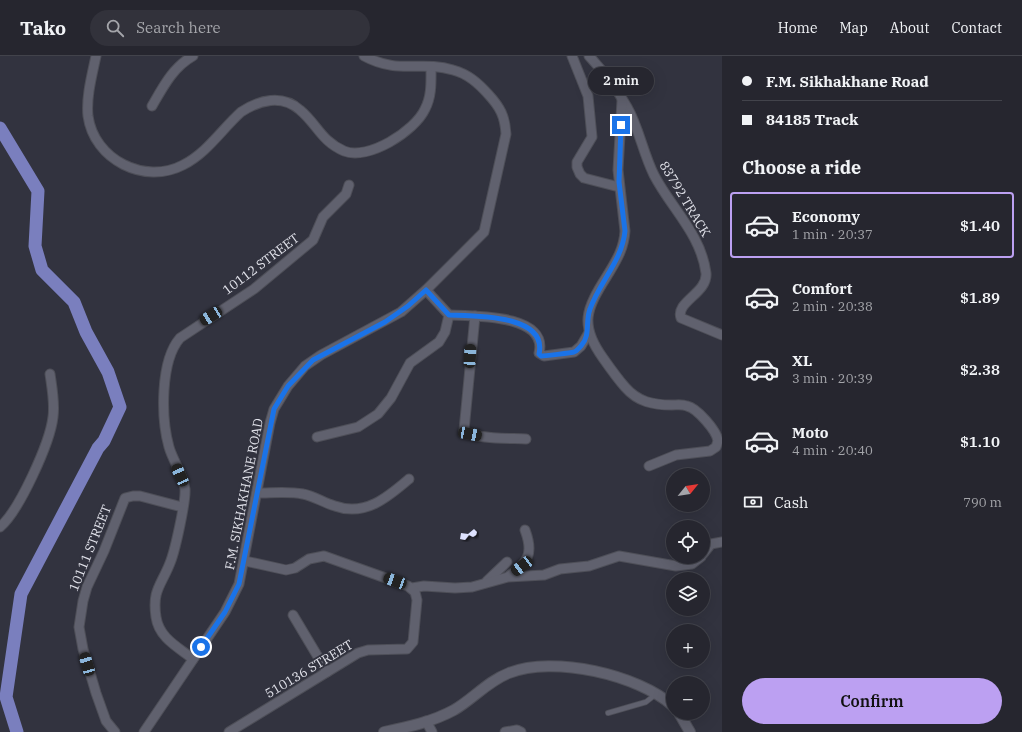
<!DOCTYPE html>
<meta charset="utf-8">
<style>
body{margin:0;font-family:"IBM Plex Serif",serif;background:#32323b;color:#f1f3f6;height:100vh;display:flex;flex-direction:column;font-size:15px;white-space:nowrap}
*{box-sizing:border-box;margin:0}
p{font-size:13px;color:#a4a5aa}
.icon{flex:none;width:22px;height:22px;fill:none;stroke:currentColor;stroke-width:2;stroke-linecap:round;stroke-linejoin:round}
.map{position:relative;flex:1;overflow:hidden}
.details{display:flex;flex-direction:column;background:#26262f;width:300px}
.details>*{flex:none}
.top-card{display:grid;align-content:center;height:88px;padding:0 20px;background:#26262f}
.needle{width:26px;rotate:60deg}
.tools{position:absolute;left:666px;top:412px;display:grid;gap:8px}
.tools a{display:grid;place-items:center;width:44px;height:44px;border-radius:50%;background:#26262f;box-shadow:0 4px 16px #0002,0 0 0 1px #42434b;font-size:20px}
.end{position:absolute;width:18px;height:18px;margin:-9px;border:5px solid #1a73e8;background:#fff;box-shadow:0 0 0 2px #fff}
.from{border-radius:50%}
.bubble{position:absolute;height:28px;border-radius:14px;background:#26262f;box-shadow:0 4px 16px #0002,0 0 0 1px #42434b;font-size:13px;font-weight:600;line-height:28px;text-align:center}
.car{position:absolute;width:12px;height:24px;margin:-12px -6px;border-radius:5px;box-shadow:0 0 3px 1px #0007;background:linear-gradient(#222 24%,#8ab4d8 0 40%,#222 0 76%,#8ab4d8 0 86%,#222 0)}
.top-card b{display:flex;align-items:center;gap:14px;height:38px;font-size:15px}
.top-card b+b{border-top:1px solid #42434b}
.top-card i{width:10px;height:10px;background:#f1f3f6}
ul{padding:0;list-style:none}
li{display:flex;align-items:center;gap:12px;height:66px;margin:0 8px 6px;padding:0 12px;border:2px solid transparent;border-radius:4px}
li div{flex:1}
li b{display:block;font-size:15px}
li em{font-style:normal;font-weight:600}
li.current{border-color:#bca0f2}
li>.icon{width:36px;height:36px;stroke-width:1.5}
h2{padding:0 20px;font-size:18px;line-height:48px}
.pay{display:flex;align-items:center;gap:10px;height:44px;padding:0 20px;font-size:15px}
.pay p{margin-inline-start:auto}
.button{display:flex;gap:8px;margin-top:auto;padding:8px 20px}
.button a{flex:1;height:46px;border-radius:24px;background:#bca0f2;color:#111;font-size:16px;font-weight:600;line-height:46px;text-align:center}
header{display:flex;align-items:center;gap:24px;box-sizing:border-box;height:56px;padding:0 20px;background:#26262f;border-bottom:1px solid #42434b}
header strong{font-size:19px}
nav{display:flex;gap:22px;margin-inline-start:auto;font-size:14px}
.search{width:280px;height:36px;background:#32323b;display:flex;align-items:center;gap:10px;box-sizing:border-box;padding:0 14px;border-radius:22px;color:#a4a5aa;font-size:15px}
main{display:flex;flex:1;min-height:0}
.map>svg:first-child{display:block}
</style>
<header>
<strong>Tako</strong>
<div class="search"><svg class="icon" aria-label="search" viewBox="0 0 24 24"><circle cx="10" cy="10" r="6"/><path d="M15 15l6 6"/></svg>Search here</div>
<nav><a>Home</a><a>Map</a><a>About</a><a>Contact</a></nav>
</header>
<main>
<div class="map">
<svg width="722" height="676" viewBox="0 0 722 676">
<defs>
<filter id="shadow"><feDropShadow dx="2.5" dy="1.5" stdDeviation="1" flood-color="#0009"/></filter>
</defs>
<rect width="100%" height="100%" fill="#32333f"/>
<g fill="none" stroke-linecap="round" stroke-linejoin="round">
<path stroke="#7a7fbe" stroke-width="13" d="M0,72l38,63 -3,55 7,24 32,32 12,30 22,40 12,35 -16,34 -6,7 -77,146 -15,103 11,35"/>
</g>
<path fill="#dee2fe" filter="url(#shadow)" d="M474,473l3,3 -1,3 -3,2 -4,-2 -4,5 -5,-1 1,-6 7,1z"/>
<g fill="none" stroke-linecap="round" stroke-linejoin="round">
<g stroke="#4e4f58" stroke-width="6">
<path id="service" d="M608,657l38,-11 10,-8"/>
</g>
<g stroke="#4e4f58" stroke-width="11">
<g id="minor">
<path d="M96,0c-4,19 -10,41 -8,60 6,44 57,69 95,49 24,-12 39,-36 58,-53 18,-12 41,-18 59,-2 17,14 21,31 44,41 24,10 71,-20 81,-42 7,-13 6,-28 6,-42"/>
<path d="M572,0l16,40 4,41 -15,25v5l3,7 4,4 35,9"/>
<path d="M589,0c14,15 28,33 38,51 12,21 16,46 27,68 17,33 47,59 52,98 2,20 -31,29 -25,45l41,17"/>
<path d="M622,44l-4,70 7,61c-1,18 -9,30 -18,45 -21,33 -28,49 -4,82 7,10 14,20 22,29 13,15 28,18 47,18 5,0 10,-1 15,1 10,2 30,25 31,35l-2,6 -6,4 -34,4 -27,11"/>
<path d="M152,50c11,-19 21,-39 41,-50"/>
<path d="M449,259c24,1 100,-1 90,38l5,3 30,-4 7,-6 7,-12"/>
<path d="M475,260l-11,114c9,10 48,8 62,9"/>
<path d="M317,381l41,-10 20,-13 13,-16 19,-35 29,-21 6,-10 4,-17 -23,-25"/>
<path d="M257,437c15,0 32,-2 46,1 11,2 21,9 32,12 30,11 53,-9 74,-27"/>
<path d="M0,471c19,-16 50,-84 53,-110 2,-14 -1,-29 -3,-43"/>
<path d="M703,498l8,-10 11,-2"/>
<path d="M509,520c19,-14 25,-22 16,-46"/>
<path d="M487,525l20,-19"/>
<path d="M412,532l12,-2 31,2 17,-1 36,-10 36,-2 16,-6 29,-3 30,-10 57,10 16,-2 9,-7"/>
<path d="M293,559l34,57"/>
<path d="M193,603c-15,-12 -34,-21 -37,-42 -4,-27 5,-31 14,-54 5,-12 16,-62 15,-74 -2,-15 -12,-28 -16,-42 -8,-29 -9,-86 11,-109l74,-49 59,-49 10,-23 23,-23 3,-9"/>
<path d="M426,665l6,11"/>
<path d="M115,676l-9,-11 -10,-28 -13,-44 -4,-22 4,-26 4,-14 17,-36 21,-53 8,-2h7l42,11"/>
<path d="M144,676l81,-120 14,-28 31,-161 4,-14 14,-23 17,-20 16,-11 80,-43 25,-22 58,-58 22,-98c-1,-18 -6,-27 -18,-40 -10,-11 -20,-20 -35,-24 -32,-10 -54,5 -89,-14"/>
<path d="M229,676l129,-79 10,-3 39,-1 6,-7 4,-42 -2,-8 -7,-6 -84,-30 -15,3 -14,9 -9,2 -41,-9"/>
<path d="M505,676l12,-2 4,2"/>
</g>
</g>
<g stroke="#4e4f58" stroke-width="12">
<g id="tertiary">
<path d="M679,657l11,19"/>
<path d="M384,676c24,-5 48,-10 70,-22 19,-11 34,-29 55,-37 44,-18 130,2 164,33"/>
</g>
</g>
<use href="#service" stroke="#60616e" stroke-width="4.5"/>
<use href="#minor" stroke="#60616e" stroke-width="9"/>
<use href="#tertiary" stroke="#60616e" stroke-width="10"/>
</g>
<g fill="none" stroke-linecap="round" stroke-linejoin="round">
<path stroke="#1a73e8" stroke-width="5" d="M201,591l24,-35 14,-28 35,-175 14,-23 25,-26 72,-38 23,-16 18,-16 23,25c24,1 99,-1 90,39l2,2c2,0 31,-3 33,-4 3,-1 5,-4 7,-6 10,-11 4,-24 9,-37 10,-28 32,-48 35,-78l-6,-49 2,-57"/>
</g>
<g text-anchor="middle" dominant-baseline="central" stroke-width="4" stroke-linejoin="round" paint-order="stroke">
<g font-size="13" fill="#e2e3eb" stroke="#32333f">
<text transform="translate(685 143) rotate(59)">83792 TRACK</text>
<text transform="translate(261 208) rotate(-37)">10112 STREET</text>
<text transform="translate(244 438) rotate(-79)">F.M. SIKHAKHANE ROAD</text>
<text transform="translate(90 492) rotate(-68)">10111 STREET</text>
<text transform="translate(309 613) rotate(-31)">510136 STREET</text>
</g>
</g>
</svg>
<div class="tools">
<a><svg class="needle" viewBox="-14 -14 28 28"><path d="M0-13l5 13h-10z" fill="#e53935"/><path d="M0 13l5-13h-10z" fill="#a4a5aa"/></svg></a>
<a><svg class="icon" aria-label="locate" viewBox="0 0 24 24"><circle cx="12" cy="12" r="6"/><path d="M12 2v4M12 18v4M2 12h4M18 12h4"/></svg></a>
<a><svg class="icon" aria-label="layers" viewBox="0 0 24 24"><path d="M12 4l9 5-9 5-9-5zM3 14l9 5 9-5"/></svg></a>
<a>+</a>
<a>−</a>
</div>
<i class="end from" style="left:201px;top:591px"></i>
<i class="end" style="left:621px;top:69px"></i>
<div class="bubble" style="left:588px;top:11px;width:66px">2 min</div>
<i class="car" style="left:211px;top:260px;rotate:238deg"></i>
<i class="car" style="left:470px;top:300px;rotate:3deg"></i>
<i class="car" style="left:470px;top:378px;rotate:101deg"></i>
<i class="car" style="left:180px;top:419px;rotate:336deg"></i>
<i class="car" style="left:522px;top:510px;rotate:233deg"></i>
<i class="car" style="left:395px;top:525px;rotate:290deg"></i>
<i class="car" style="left:87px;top:608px;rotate:344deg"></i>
</div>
<section class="details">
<div class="top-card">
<b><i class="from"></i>F.M. Sikhakhane Road</b>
<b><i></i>84185 Track</b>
</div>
<h2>Choose a ride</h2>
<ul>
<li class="current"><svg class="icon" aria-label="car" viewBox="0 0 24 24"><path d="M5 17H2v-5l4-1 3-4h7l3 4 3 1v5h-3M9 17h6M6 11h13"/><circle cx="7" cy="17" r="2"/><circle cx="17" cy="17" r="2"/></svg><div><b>Economy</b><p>1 min · 20:37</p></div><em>$1.40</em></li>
<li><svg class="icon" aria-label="car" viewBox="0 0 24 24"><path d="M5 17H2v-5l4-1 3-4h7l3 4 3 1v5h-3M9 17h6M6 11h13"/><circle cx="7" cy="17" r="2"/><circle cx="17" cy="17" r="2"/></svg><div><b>Comfort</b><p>2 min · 20:38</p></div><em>$1.89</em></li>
<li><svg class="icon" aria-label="car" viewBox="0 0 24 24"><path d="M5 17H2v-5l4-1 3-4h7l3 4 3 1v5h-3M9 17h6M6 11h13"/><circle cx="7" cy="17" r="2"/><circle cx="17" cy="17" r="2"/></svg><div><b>XL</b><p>3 min · 20:39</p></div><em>$2.38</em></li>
<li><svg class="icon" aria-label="car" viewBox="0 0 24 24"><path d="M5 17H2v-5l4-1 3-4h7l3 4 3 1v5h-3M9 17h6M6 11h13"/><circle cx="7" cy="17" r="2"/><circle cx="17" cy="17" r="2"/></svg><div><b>Moto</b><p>4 min · 20:40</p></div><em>$1.10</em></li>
</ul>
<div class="pay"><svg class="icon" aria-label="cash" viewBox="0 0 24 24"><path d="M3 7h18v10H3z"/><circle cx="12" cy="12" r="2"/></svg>Cash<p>790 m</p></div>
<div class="button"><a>Confirm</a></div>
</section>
</main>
